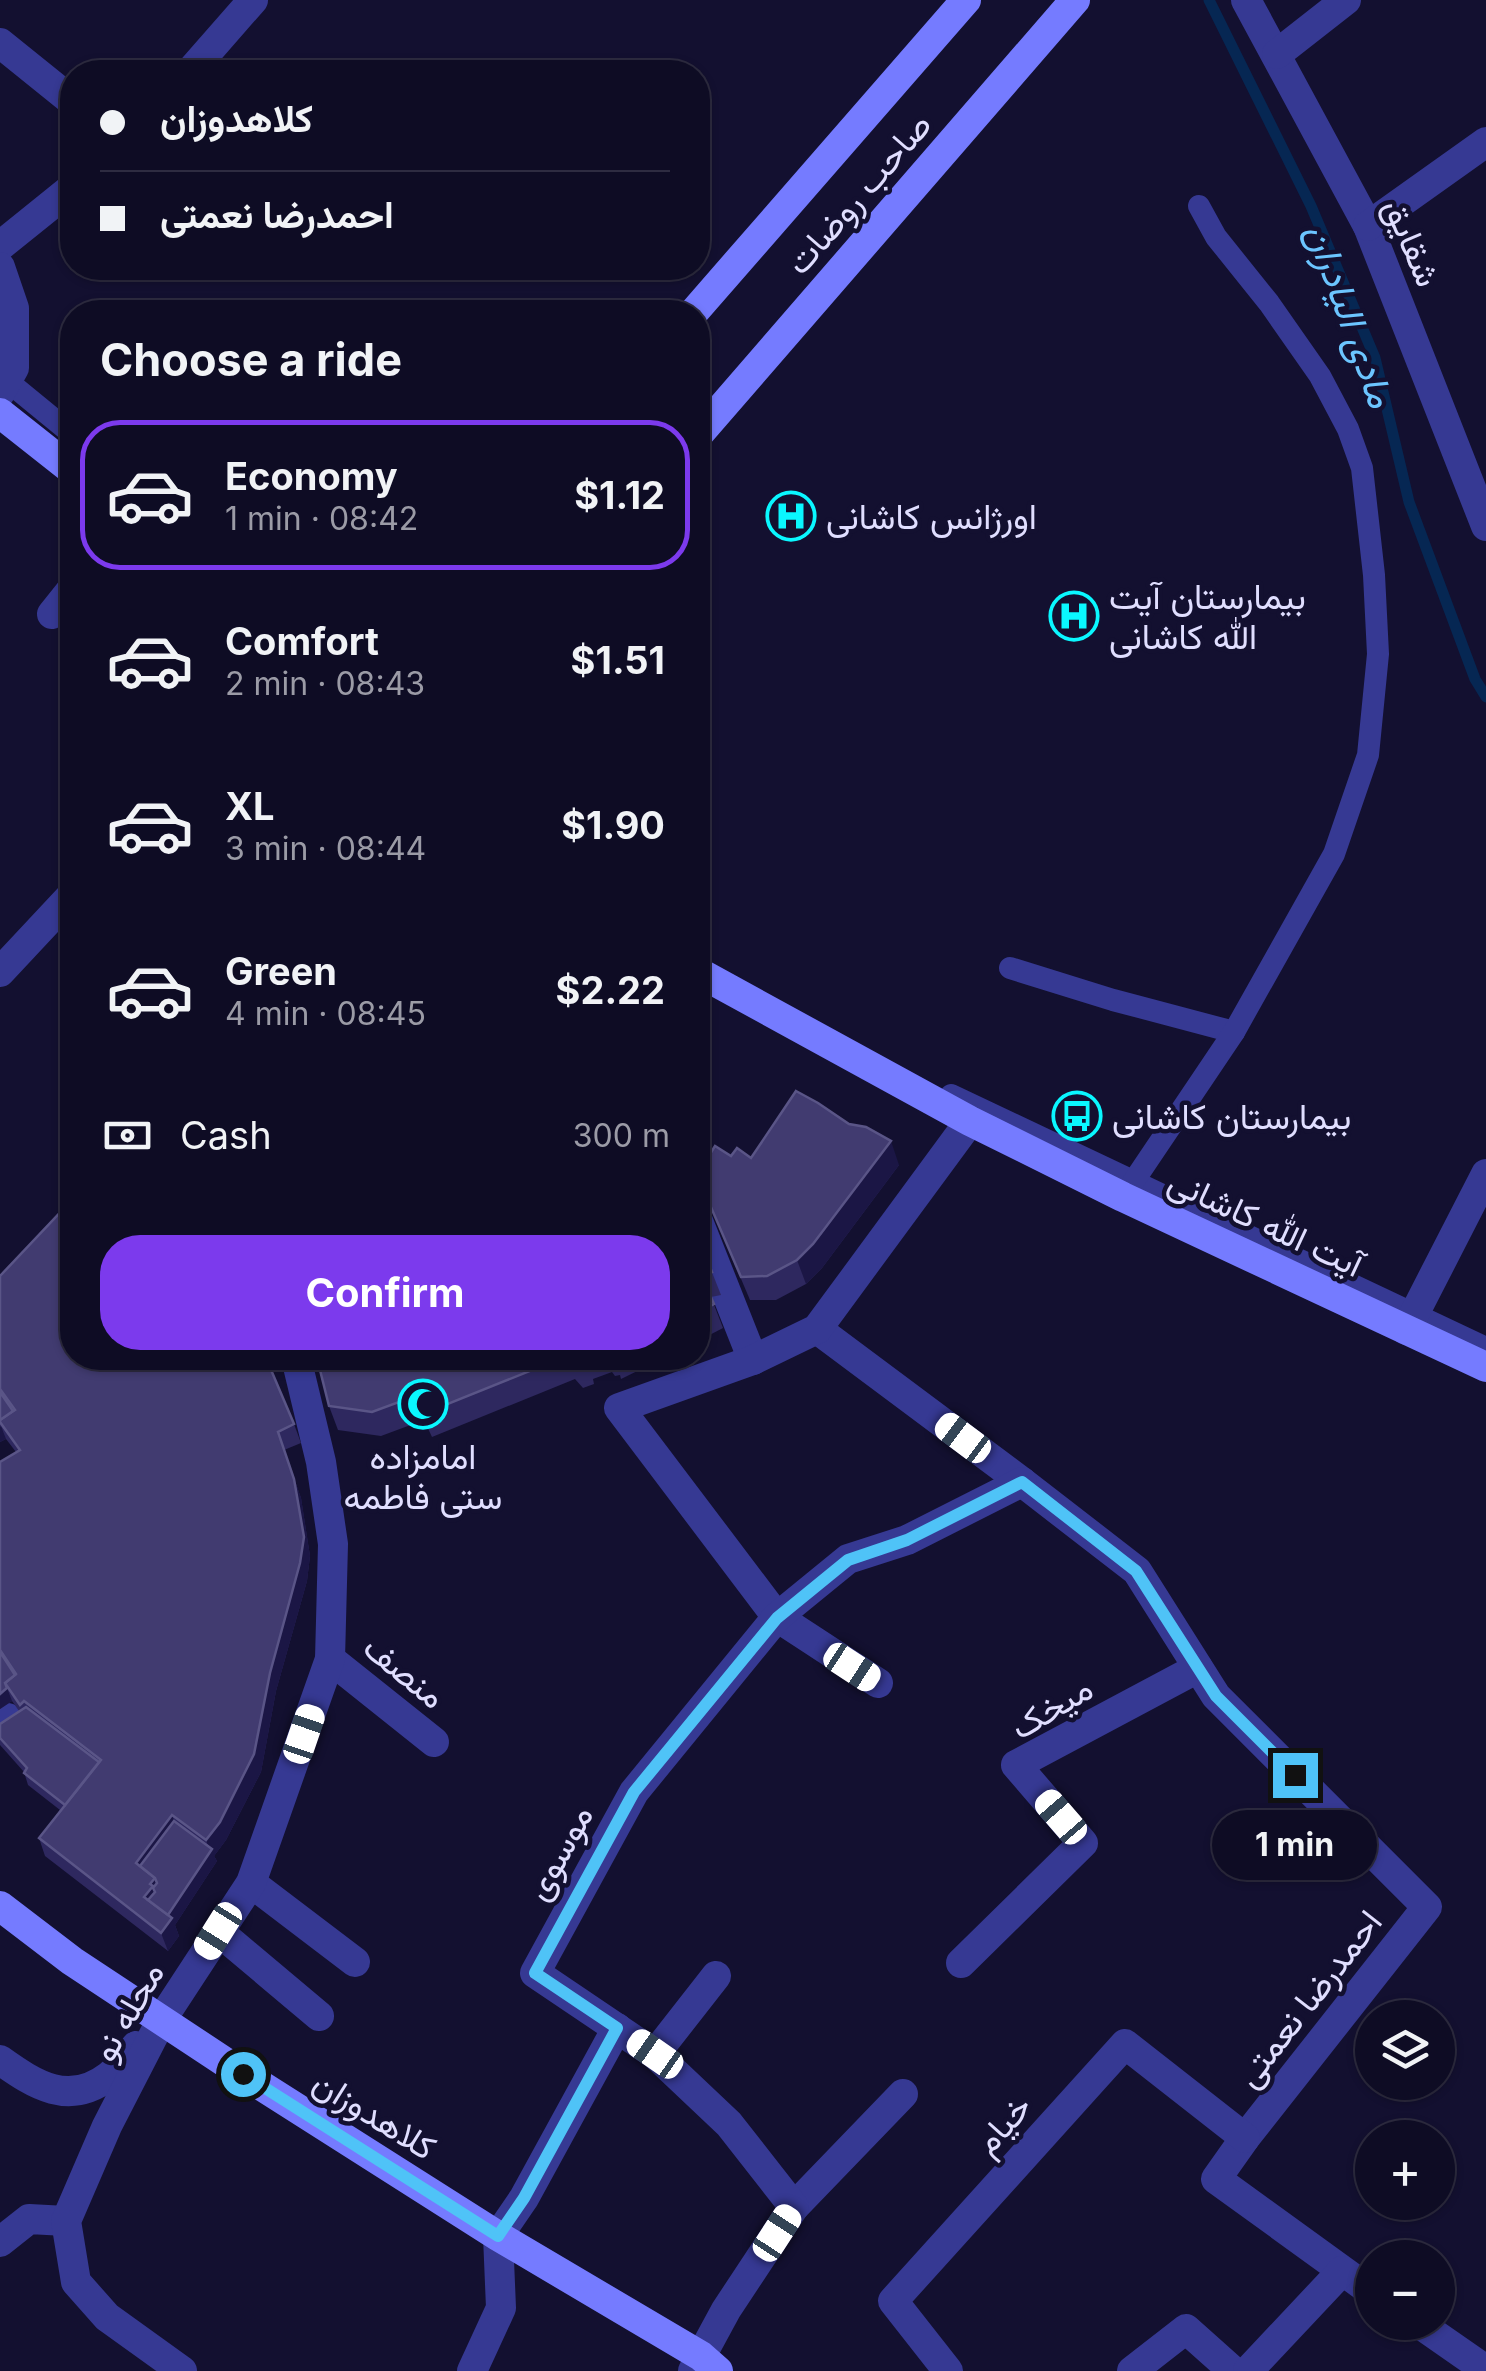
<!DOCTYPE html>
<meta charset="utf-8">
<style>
body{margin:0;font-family:Inter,Vazirmatn,sans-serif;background:#17152c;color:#f1f3f6;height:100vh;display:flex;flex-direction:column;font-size:38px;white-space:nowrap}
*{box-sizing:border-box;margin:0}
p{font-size:32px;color:#9b9ba6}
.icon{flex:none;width:55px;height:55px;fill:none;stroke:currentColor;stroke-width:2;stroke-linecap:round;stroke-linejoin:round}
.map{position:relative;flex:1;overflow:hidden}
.sheet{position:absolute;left:60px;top:300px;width:650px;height:1070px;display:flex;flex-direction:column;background:#0e0c24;border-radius:40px;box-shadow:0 2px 8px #0004,0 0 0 2px #2e2c41}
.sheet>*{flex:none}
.guide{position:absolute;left:60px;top:60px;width:650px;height:220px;border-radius:40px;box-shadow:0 2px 8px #0004,0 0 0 2px #2e2c41;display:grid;align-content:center;height:220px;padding:0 40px;background:#0e0c24}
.fabs{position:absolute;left:1355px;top:2000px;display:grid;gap:20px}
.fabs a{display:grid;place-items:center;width:100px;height:100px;border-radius:50%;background:#0e0c24;box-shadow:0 2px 8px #0004,0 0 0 2px #2e2c41;font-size:50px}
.end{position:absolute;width:45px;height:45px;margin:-22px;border:12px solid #4fc3f7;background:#111;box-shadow:0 0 0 5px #111}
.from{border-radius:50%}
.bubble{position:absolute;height:70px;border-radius:35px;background:#0e0c24;box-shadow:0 2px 8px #0004,0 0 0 2px #2e2c41;font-size:32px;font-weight:700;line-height:70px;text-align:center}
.car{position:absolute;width:30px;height:60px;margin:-30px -15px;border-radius:12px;box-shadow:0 0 8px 2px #0007;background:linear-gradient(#fff 24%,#345 0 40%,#fff 0 76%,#345 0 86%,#fff 0)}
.guide b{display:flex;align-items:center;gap:35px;height:95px;font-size:38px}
.guide b+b{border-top:2px solid #2e2c41}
.guide i{width:25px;height:25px;background:#f1f3f6}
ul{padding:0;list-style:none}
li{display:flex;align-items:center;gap:30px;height:150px;margin:0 20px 15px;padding:0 20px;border:5px solid transparent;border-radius:40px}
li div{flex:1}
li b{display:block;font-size:38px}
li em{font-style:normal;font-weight:700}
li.on{border-color:#7c3aed}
li>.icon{width:90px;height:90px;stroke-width:1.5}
h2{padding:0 40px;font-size:45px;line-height:120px}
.pay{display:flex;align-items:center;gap:25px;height:110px;padding:0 40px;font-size:38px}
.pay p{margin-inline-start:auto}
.button{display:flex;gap:20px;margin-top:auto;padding:20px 40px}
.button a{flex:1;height:115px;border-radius:40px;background:#7c3aed;color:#fff;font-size:40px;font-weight:700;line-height:115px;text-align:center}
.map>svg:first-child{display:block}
</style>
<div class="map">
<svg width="1486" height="2371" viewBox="0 0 1486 2371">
<rect width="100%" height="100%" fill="#131030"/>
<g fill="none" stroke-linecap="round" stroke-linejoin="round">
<path stroke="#062753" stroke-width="11" d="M1209,0l102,206 64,152 34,144 66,177 11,18"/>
<g stroke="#363993" stroke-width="22">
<path d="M0,375l72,59"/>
<path d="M1010,968l103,32 121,32"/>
<path d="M951,1095l535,253"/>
<path d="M1123,1197l111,-165 100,-178 34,-99 10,-101 -4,-79 -12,-107 -14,-39 -28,-53 -51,-73 -53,-66 -17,-31"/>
</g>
<g stroke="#363993" stroke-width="30">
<path d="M1246,0l122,226 118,300"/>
<path d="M0,43l72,58"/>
<path d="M1277,54l69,-54"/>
<path d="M190,72l63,-72"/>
<path d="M1368,226l118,-84"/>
<path d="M0,246l72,-58"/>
<path d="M0,267l14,41v60l-14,25"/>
<path d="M52,614l20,-25"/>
<path d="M0,972l72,-77"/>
<path d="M698,1221l55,139"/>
<path d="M817,1329l205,153 115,89 79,125 211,211 -182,231 -29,41 156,113"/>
<path d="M1406,1330l80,-156"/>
<path d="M330,1659l104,83"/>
<path d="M878,1683l-101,-66 -158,-209 134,-48 64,-31 153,-208"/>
<path d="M0,1724l8,-6"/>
<path d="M251,1883l104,79"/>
<path d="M218,1931l101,85"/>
<path d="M961,1963l122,-120 -67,-78 182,-97"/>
<path d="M655,2054l61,-78"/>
<path d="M0,2060c35,25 69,47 109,16 10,-8 19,-20 27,-30"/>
<path d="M794,2207l109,-113"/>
<path d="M0,2242l29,-23 37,2"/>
<path d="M1417,2322l69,48"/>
<path d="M182,2371l-75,-54 -31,-35 -10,-61 41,-95 55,-107 89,-136 79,-224 3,-115 -12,-82 -25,-104"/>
<path d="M472,2371l29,-63 -3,-72 26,-38 93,-170"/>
<path d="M693,2371l33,-61 68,-103 -65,-83 -74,-70 -120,-81 99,-181 143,-175 71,-58 59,-19 115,-58"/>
<path d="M948,2371l-55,-70 232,-257 120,94"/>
<path d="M1132,2371l54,-42 47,42"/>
<path d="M1248,2371l94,-100"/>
</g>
<g stroke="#757bff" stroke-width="30">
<path d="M694,312l272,-312"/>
<path d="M0,413l72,57"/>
<path d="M698,435l377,-435"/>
<path d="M698,972l272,149 153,76 363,170"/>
<path d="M0,1906l72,55 171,113 255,162 203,120 17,15"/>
</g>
</g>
<g fill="#2e285f">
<path d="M731,1156l168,9 -77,103 -16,16 -30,16h-26l-52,-123z"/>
<path d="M698,1237l23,58 -10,2 12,31 -25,13z"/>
<path d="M0,1276l294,148 7,19 -17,7 17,48 9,58 -3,25 -31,110 -15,81 -35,68 -12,16 3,5 -42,64 4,11 -11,15 -123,-95 -6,-18 21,-28 -32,-25 -4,-13 -24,-27v-21l19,-13 -7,-10 -12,8v-247l16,-10 -10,-13 -6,3z"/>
<path d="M317,1358h347l-43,21 -1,-4 -5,1 -3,-4 -19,7 1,5 -11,4 -8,-9 -143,58 -8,-17 -43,16 -43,-6 -9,-24z"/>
</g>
<g fill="#1b1645">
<path d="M891,1141l8,24 -77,103 -16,16 -9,-24z"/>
<path d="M1,1426l5,13 -6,3v-15z"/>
<path d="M278,1432l23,66 9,58 -3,25 -31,110 -15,81 -35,68 -12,16 3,5 -42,64 4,11 -11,15 -7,-18 5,-15 44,-66 -4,-12z"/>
<path d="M7,1688l5,13 -12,8v-15z"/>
<path d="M172,1815l7,18 -32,43 -11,-13z"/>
<path d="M155,1878l6,18 -15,7 -2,-6 6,-13z"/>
</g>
<g fill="#413b70" stroke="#5a5587" stroke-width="2.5">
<path d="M796,1091l22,12 31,21 17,3 25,14 -78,103 -16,16 -30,16 -26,1 -43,-100v-4l17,-27 16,10 6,-8 14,10z"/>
<path d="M72,1200v158h194l28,66 -16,8 16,47 10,58 -4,26 -30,110 -16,81 -34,68 -14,18 -34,-25 -36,48 19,15 -5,6 3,2 -9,11 28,21 -11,15 -122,-95 62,-78 -77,-59 -4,4 -15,-22 11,-9 -16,-24v-188l20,-12 -20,-28v-2l15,-10 -15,-21v-113z"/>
<path d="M698,1237l14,35 -11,2 13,30 -16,9z"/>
<path d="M317,1358h245l-139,56 -8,-18 -43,16 -43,-6z"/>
<path d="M568,1358h17l1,2 -12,5z"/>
<path d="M0,1392l13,19 -13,9z"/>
<path d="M0,1652l15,23 -10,8 2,5 -7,6z"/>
<path d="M26,1707l73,55 -34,43 -41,-32 3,-5 -27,-30v-14z"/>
<path d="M174,1821l38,28 -44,66 -20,-15 7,-8 -2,-4 4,-5 -2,-5 -15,-12z"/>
</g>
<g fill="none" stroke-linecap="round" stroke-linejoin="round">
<path stroke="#4fc3f7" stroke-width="12" d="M243,2074l255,162 26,-38 93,-170 -82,-55 99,-181 143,-174 71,-58 59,-20 115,-58 114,89 80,125 79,79"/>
</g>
<defs>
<g id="hospital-ring" transform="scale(2.5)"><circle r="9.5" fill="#131030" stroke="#0af7ff" stroke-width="1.5"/><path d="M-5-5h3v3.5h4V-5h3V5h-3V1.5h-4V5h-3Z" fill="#0af7ff"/></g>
<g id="bus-ring" transform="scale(2.5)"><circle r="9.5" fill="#131030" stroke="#0af7ff" stroke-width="1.5"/><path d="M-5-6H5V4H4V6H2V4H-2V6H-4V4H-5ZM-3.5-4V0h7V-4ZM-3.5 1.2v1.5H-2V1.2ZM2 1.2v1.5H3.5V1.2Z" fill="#0af7ff"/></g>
<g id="mosque-ring" transform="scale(2.5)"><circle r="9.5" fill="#131030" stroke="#0af7ff" stroke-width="1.5"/><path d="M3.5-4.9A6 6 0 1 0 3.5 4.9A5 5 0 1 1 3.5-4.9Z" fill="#0af7ff"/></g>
</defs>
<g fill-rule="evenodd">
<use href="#hospital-ring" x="791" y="516"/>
<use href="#hospital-ring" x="1074" y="616"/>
<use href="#bus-ring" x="1077" y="1116"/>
<use href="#mosque-ring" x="423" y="1404"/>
</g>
<g text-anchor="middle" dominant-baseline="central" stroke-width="9" stroke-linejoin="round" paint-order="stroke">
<g font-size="35" fill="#e0deff" stroke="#131030">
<text transform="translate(858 193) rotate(-49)">صاحب روضات</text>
<text transform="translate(1413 242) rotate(67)">شقایق</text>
<text transform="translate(1266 1222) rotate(25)">آیت الله کاشانی</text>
<text transform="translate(405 1671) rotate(39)">منصف</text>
<text transform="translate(1051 1707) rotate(-31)">میخک</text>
<text transform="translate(558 1852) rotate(-61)">موسوی</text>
<text transform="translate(1308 1998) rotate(-52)">احمدرضا نعمتی</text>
<text transform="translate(127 2011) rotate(-60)">محله نو</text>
<text transform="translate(375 2114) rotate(32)">کلاهدوزان</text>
<text transform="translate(1002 2124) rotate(-48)">خیام</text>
</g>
<g font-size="35" fill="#e0deff" stroke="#131030" text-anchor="start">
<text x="826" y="516">اورژانس کاشانی</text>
<text x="1109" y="596">بیمارستان آیت<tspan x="1109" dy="40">الله کاشانی</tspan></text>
<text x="1112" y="1116">بیمارستان کاشانی</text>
<text x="423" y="1456" text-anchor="middle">امامزاده<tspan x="423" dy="40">ستی فاطمه</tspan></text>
</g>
<g font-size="38" font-style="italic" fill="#6cc5ff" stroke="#131030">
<text transform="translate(1351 315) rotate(70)">مادی الیادران</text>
</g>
</g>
</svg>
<div class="fabs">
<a><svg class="icon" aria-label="layers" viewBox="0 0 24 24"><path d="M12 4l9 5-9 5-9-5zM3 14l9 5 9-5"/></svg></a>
<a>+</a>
<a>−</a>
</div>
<i class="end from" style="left:243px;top:2074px"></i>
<i class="end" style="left:1295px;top:1775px"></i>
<div class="bubble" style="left:1212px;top:1810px;width:165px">1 min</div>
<i class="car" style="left:963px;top:1438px;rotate:307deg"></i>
<i class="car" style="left:852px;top:1667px;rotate:123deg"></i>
<i class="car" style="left:304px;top:1734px;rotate:19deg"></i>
<i class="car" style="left:1061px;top:1817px;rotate:319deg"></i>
<i class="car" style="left:218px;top:1931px;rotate:212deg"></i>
<i class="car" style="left:655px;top:2054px;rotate:305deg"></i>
<i class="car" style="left:777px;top:2233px;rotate:33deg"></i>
<div class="guide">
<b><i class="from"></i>کلاهدوزان</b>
<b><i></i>احمدرضا نعمتی</b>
</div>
<section class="sheet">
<h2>Choose a ride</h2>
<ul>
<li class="on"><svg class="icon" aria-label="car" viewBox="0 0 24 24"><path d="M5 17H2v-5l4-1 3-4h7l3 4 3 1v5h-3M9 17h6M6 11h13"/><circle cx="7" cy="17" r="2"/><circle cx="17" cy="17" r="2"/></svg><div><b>Economy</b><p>1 min · 08:42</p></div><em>$1.12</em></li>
<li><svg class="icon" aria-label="car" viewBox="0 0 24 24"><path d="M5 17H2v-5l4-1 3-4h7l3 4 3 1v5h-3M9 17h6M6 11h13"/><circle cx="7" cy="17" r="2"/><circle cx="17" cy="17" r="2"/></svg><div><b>Comfort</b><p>2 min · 08:43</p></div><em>$1.51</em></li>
<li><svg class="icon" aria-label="car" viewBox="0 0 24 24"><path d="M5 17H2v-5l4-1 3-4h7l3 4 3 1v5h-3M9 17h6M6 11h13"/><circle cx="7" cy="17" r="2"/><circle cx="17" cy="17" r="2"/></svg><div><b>XL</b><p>3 min · 08:44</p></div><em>$1.90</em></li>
<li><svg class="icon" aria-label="car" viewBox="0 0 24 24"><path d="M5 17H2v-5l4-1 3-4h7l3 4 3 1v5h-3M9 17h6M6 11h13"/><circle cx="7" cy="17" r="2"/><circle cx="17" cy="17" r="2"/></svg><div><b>Green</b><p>4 min · 08:45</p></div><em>$2.22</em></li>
</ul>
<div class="pay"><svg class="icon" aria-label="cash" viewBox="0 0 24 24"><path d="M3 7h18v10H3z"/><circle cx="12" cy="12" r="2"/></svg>Cash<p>300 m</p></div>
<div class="button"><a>Confirm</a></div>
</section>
</div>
